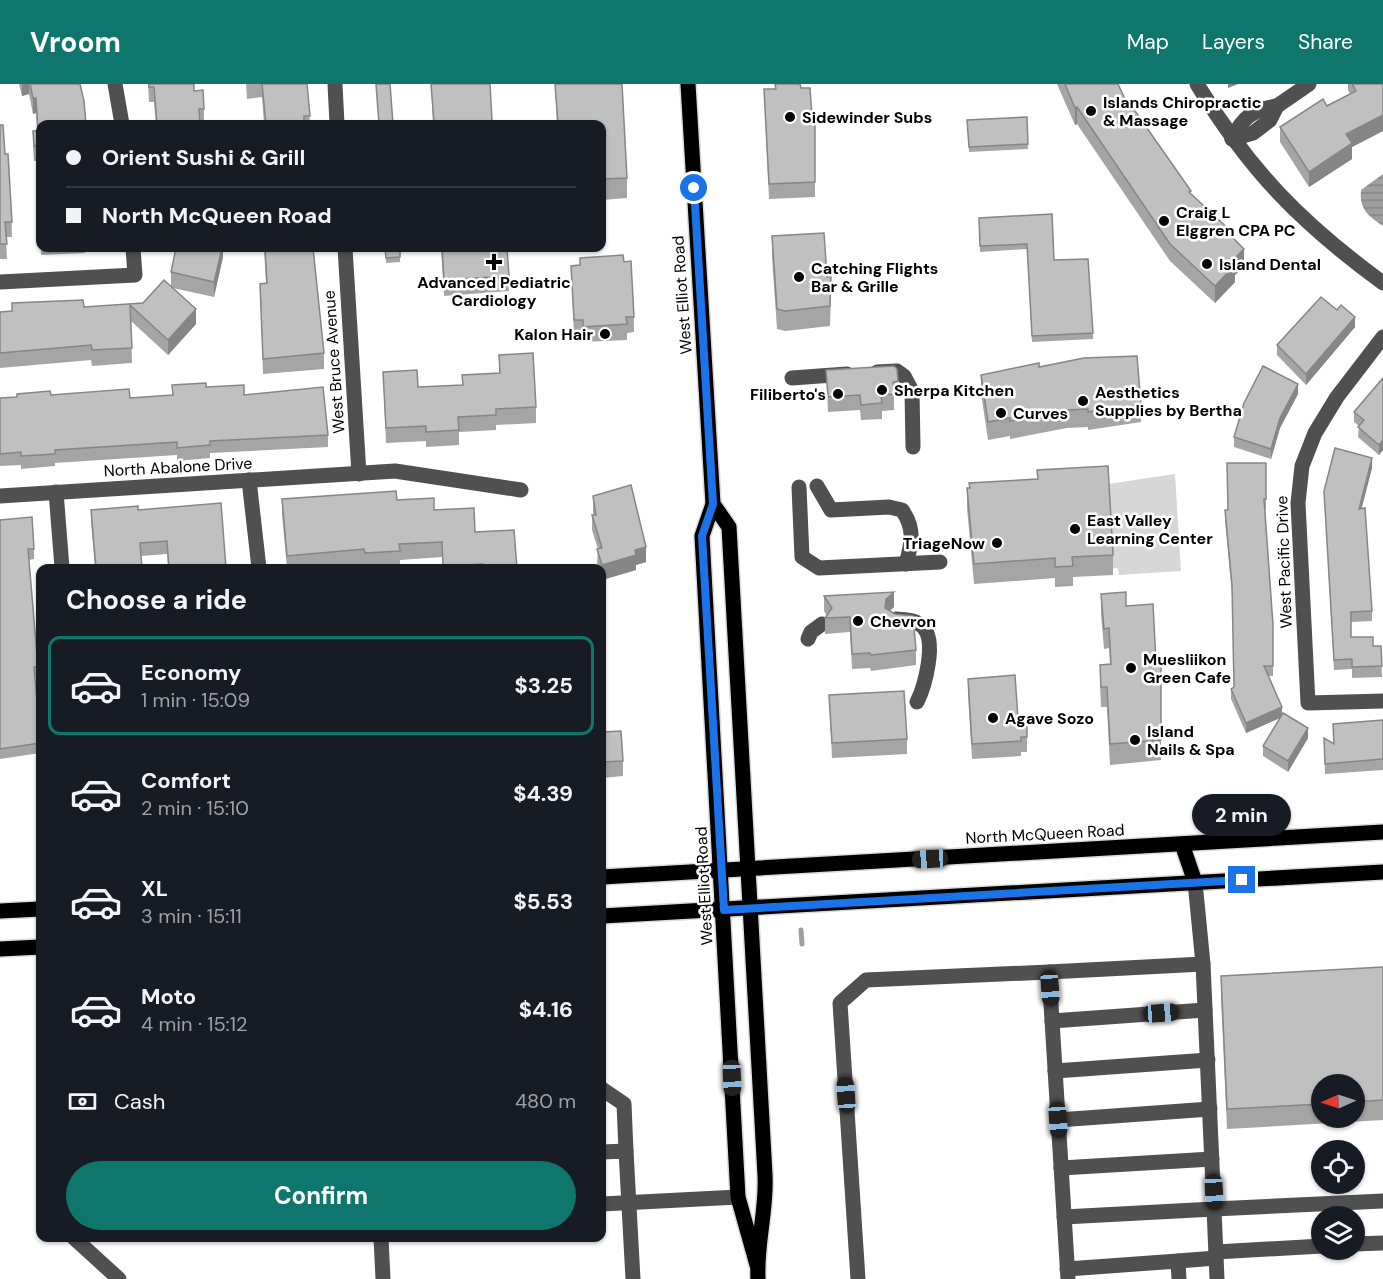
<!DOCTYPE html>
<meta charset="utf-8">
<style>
body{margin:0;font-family:"DM Sans",sans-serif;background:#20242c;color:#f1f3f6;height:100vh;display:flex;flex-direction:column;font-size:22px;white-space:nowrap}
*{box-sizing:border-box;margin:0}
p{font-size:20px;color:#9ea1a6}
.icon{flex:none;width:33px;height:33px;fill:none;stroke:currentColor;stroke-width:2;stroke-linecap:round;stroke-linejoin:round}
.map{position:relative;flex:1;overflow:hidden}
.details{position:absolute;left:36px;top:480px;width:570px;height:678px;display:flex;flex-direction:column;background:#171b24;border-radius:12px;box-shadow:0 2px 4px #0004}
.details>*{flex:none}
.top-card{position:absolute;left:36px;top:36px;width:570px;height:132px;border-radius:12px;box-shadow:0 2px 4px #0004;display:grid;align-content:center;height:132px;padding:0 30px;background:#171b24}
.needle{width:39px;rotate:267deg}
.controls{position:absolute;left:1311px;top:990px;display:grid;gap:12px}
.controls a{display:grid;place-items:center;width:54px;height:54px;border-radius:50%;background:#171b24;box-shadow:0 2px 4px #0004;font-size:30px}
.end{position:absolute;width:27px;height:27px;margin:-14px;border:8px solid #1a73e8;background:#fff;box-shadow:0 0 0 3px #fff}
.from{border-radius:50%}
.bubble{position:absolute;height:42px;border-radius:21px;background:#171b24;box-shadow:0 2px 4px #0004;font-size:20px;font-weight:700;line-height:42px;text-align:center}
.car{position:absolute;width:18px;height:36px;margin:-18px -9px;border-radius:8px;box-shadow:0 0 4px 2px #0007;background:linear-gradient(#222 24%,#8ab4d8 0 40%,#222 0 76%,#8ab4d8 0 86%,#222 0)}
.top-card b{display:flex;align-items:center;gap:21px;height:57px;font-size:22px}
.top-card b+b{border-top:2px solid #363941}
.top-card i{width:15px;height:15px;background:#f1f3f6}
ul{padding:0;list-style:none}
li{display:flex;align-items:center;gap:18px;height:99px;margin:0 12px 9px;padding:0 18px;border:3px solid transparent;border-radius:12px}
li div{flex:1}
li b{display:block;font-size:22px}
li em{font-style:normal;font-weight:700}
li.active{border-color:#0f766e}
li>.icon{width:54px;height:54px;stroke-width:1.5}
h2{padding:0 30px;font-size:27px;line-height:72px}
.pay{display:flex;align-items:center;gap:15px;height:66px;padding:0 30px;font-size:22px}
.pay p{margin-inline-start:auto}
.action{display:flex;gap:12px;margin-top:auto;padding:12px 30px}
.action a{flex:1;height:69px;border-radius:36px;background:#0f766e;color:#fff;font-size:24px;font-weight:700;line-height:69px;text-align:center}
header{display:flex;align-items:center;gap:36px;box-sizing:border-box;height:84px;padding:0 30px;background:#0f766e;color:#fff}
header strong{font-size:28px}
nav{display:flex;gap:33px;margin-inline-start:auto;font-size:21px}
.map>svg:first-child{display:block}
</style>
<header>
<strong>Vroom</strong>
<nav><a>Map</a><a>Layers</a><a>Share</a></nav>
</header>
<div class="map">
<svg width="1383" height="1195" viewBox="0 0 1383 1195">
<defs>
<pattern id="water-rules" width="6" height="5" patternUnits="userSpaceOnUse" patternTransform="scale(1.5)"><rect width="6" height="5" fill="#9e9e9e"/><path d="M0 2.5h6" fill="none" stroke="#868686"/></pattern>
</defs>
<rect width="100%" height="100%" fill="#fff"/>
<path fill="#d7d7d7" d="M1175,390l6,97 -62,4 -1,-7h-5l-5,-84z"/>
<path fill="url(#water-rules)" d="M1383,90v52c-15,-10 -24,-17 -22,-36z"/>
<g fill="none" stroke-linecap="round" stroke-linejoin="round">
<path stroke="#9e9e9e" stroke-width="5" d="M801,846l1,14"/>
<g stroke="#dbdbdb" stroke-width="18">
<g id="major">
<path d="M688,0l25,420 -11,32 36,661 19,68"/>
<path d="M713,420l16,23c11,216 25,432 36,648 2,35 -9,69 -7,104"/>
<path d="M1182,760l13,38"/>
<path d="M602,793l781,-45"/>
<path d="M0,827l40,-2"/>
<path d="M602,832l781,-44"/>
<path d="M0,865l40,-2"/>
</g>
</g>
<g stroke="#505050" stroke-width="15">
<path d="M115,0l7,40"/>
<path d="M335,0l2,40"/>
<path d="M1197,0c53,87 104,139 186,199"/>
<path d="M1232,55l21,-6 17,-13 7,-14 32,-22"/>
<path d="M1232,55c10,-21 21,-30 45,-33"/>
<path d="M345,164l14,226"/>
<path d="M0,198l135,-7 -2,-27"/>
<path d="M1383,253l-46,60 -22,36 -13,33 -4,37 10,200 75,-2"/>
<path d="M877,288l20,-1 7,5 8,15 1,56"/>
<path d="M792,294l55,-4"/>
<path d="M249,396l10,88"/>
<path d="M817,402l14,24 58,-3 13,3c13,18 10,33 4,54"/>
<path d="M799,403l3,70 17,11 121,-6"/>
<path d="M56,408l6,76"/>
<path d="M0,412l395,-25 126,19"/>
<path d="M896,535c9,1 20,0 27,8 14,14 2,59 -6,75"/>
<path d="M808,555l3,-7 11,-8"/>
<path d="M1195,798l8,82 11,245 169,-8"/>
<path d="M1049,888l154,-8"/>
<path d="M1052,937l153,-11"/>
<path d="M1055,987l153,-11"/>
<path d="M602,1005l22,15 2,47"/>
<path d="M1058,1036l152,-11"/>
<path d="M602,1068l24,-1 7,128"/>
<path d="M1061,1084l151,-9"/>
<path d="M602,1120l136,-7"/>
<path d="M1064,1133l150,-8 3,70"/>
<path d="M74,1154l45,41"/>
<path d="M381,1154l2,41"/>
<path d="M1354,1160l29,-1"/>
<path d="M1216,1168l106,-6"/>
<path d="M1067,1185l111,-8"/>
<path d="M858,1195l-18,-276 26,-23 183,-8 19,307"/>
<path d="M1179,1195l-1,-18 38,-3"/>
</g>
<use href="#major" stroke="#000" stroke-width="15"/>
</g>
<g fill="#a5a5a5" fill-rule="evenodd">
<path d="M19,0h61l-40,40v64l-1,-27h-5l-1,-15v-15h4l-1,-18 -3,1 -4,-20 -7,2z"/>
<path d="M148,0h46v7l10,18v15h-48l-2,-22h-5z"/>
<path d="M246,0h61l3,40h-46l-2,-27 -15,2z"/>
<path d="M431,0h59l2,40h-59z"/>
<path d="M555,0h67l5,94v20l-25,2v-76h-45z"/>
<path d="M1057,0h61l12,26 61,85 42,43 11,28 -9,9v7l-20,21 -45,-42 -93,-137 -2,1z"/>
<path d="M1348,0h35v47l-31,16v12l-43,28 -29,-45v-15l70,-33 -2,-4z"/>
<path d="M764,5l48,27h3v81l-46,2z"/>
<path d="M1027,33l1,32 -59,3 -2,-32z"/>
<path d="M0,41l5,29 6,43 1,40h-6l1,22h-7z"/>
<path d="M1052,130l2,46 39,73v6l-61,3 -5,-93 -47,3 -1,-34z"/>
<path d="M40,136v28h45v5l-44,2z"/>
<path d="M772,152l55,41 4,20 -1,29 -45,5 -8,-2 -5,-72z"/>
<path d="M223,164v9l-9,40 -41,-9 23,36 -28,31 -37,-34 1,42 -40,3 -1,-6 -91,8v-56l12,-1v-8l72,4 59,-4 28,-17v-14z"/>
<path d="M264,164h49l11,105v16l-61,5 -3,-90 6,-1z"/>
<path d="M385,164h15v14l-14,1z"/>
<path d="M441,164h66l2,43 -65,5z"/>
<path d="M624,178l10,55v15l-7,1v7l-44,2v-7h-9l-3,-69z"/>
<path d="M1355,243l-49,58 -29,-30v-10z"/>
<path d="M499,271l37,52v16l-40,2v5l-37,2v13l-33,2v-6l-40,2 -3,-71 35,15 44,-2v-10l37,-2z"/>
<path d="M1039,283l102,38v17l-53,8v-3l-21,1 -57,11v-3l-22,4 -7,-47v-18z"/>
<path d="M826,286l72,11v16h-4v13l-12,1v8l-21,1 -1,-10 -32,2z"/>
<path d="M1383,294v72l-4,5 -21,-18 1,-11 -5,-4v-10z"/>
<path d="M172,301l34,2 38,8 84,40v12l-118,6v5l-33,3v-6l-122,8v3l-34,3v-4l-21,1v-68l51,-3 79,3 42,-3z"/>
<path d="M1298,310l-18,34 -9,31 -37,-12v-10z"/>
<path d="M1266,379v46h-1l8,116v51h-5l14,39 26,23 -20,34 -25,-16v-10l17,-28 -34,15 -15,-34v-10l3,-2 -2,-92 -7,-75v-10h2z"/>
<path d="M1372,384l-11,40 11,103v10l-21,1v15l22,9h8l1,31 -30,1v-9l-18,1 -10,-179z"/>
<path d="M1037,386l76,85v20l-40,2v9l-18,1v-9l-81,6 -7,-76v-20l70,-9z"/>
<path d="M593,412l53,66 -10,3v5l-34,10v-12h-4l-1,-4 1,-15 -6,-19v-15h1z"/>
<path d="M282,415l115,1 37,10 41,22 42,36h-74l-1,-11 -42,3v6l-35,2 -1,-4 -44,4h-33l-5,-54z"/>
<path d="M91,426h47l88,58h-58l-1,-14 -26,2 1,12h-47l-4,-46z"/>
<path d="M0,436l34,29v10l-5,1 9,107v10h-3l3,35 2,17v24l-40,6z"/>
<path d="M1101,510l25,12 30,56h5v98l-51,5 -3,-58h-6l-1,-22v-20l10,-1 -1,-16 -5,1 -3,-35z"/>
<path d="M824,512l70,11 -5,4 27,39v15l-45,6 -1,-3 -18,1 -2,-37 -25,2v-16l2,-2 -3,-5z"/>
<path d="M968,595l50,40 9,18v15h-6v4l-49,3 -4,-65z"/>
<path d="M829,611l78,44v15l-75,4z"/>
<path d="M1383,636v50l-58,4 -1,-36 9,6z"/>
<path d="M602,648l21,29v15l-21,2z"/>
<path d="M1383,883v153l-156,9 -6,-133v-20zM1322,1000h32v34h-32z"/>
</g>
<g fill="#868686">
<path d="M22,0h7v10l-7,2z"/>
<path d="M1228,0h10l-10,4z"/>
<path d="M33,14h3v15l-3,1z"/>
<path d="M1077,23v17l-2,1v-17z"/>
<path d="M1383,31v16l-31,16v12l-43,28v-15l37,-38z"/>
<path d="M222,164h1v9l-9,40v-15z"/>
<path d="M1244,165v17l-9,9v7l-20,21v-17l17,-25z"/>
<path d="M196,225v15l-28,31v-15z"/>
<path d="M1355,233v10l-49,58v-11z"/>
<path d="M1298,300v10l-18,34 -9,31v-10l9,-31z"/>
<path d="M1383,356v10l-4,5v-10z"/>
<path d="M1372,374v10l-13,51v-10z"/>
<path d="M646,463v15l-10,3v5l-34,10v-15l33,-15z"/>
<path d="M894,508v15l-8,7v-15z"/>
<path d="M1282,623v10l-36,16v-10z"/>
<path d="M1308,644v10l-20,34v-11z"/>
</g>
<g fill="#c0c0c0" stroke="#868686" stroke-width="1.5">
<path d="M30,0h50l4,17 2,23h-46v49l-1,-28 -5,1 -1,-15h5l-2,-33h-3z"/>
<path d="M149,0h45v7l9,-1 1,19h-5l1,15h-43l-3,-37h-5z"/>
<path d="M262,0h45l3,32h-6v8h-38z"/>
<path d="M376,0h14l3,40h-14z"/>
<path d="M431,0h59l2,37 -8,1 1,2h-44v-2h-7z"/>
<path d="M555,0h67l5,94 -25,1v-55h-44z"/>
<path d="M775,0h25l1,4h9l2,28h3v66l-46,2 -5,-95h12z"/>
<path d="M1065,0h53l12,26 3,-2 58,83 -2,1 44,41 -2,3 13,13 -12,12 3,4 -20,21 -45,-42 -93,-137 -2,1z"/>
<path d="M1352,0h31v31l-37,19 6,9 -43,29 -29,-45 43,-28 4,7 29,-15z"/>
<path d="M1027,33l1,27 -59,3 -2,-27z"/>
<path d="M0,41h3l2,29h3l4,68h-7l2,22h-7z"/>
<path d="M1052,130l2,46 34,-1 5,74 -61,3 -5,-92 -47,2 -1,-28z"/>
<path d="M824,149l3,44 4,-1 -1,30 -45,5 -8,-2 -5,-73z"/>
<path d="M176,164h46l-8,34 -43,-10z"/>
<path d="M265,164h48l11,105 -61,6 -3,-75 7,-1z"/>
<path d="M385,164h15v9l-14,1z"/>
<path d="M442,164h65l2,28 -65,4z"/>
<path d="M623,171l1,7 7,-1 3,56h-8l1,7 -44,3v-7h-9l-3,-54 9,-1v-7z"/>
<path d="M164,196l32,29 -28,31 -38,-35 2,43 -40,2 -1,-5 -91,8v-41l12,-1v-8l71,-3 1,7 59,-4z"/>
<path d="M1321,213l16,13 4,-5 14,12 -49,57 -29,-29z"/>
<path d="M533,269l3,54 -40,2v6l-38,2 1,13 -33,2v-6l-40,2 -3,-56 34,-2 1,17 45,-2 -1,-10 38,-2 -1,-18z"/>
<path d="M1137,272l4,49 -53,7v-3l-21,1 -57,11v-3l-22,4 -7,-47 58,-12v4l45,-9z"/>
<path d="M894,282l3,3 1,12 -5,1 1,12 -13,1 1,8 -21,2 -1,-10 -32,2 -2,-27z"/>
<path d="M1263,282l35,18 -18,34 -9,31 -37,-12 10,-34z"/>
<path d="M1383,294v62l-4,5 -21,-18 6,-7 -10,-8z"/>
<path d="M206,299v4l38,-2v10l79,-8 5,48 -118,6v4l-33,3v-6l-122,8v4l-34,2v-4l-21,2v-56l17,-1v-3l33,-3 1,4 78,-6 1,9 43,-3 -1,-10z"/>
<path d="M1335,364l37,10 -13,51 6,-1 7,103 -21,1v25h22v9h8l1,20 -30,1v-8l-18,1 -10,-169z"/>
<path d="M1227,379h39v36h-2l9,126v41h-9l18,41 -36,16 -15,-34 3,-2 -2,-102 -7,-75h3z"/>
<path d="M1108,382l5,89 -41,2 1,9 -18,1v-9l-81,6 -7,-76h3l-1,-5 69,-4 -1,-9z"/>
<path d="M631,401l15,62 -11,3 1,5 -34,10 -5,-16 5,-1 -10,-33h4l-3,-19z"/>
<path d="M396,407l1,9 37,-2v12l40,-2 1,24 39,-2 3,38h-34v-4l-40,2 -1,-24 -43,2 1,7 -35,2 -1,-4 -77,7 -5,-57z"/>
<path d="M221,419l5,65h-57l-2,-27 -27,2 2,25h-46l-5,-58 47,-4v4z"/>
<path d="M32,433l2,32h-6l10,118h-4l4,45 2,17v14l-40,6v-229z"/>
<path d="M894,508l-8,7 -1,9 10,6 18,2 3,34 -45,5 -1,-2 -18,1 -2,-37 -25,1 7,-10 -8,-12z"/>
<path d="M1126,508v14l27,-2 3,58h5v78l-51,4 -3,-57h-6l-1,-22 11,-1 -2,-36 -5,1 -3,-35z"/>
<path d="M1015,591l3,44 9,-1v19h-6v4l-49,3 -4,-65z"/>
<path d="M904,607l3,48 -75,4 -3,-48z"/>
<path d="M1283,629l25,15 -20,33 -25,-15z"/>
<path d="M1383,636v39l-58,5 -1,-26 10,6 -1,-20z"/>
<path d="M621,647l2,30 -21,1v-30z"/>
<path d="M1383,883v133l-29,2v-18h-32v20l-95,5 -6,-133z"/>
</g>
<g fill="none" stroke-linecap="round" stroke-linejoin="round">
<path stroke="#1a73e8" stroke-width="8" d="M694,104l19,316 -11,32 22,374 518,-30"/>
</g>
<g fill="#000" stroke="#fff" stroke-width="2">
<circle cx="1091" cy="27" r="6"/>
<circle cx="790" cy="33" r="6"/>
<circle cx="1164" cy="137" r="6"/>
<path d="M491 169h6v6h6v6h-6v6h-6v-6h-6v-6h6z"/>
<circle cx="1207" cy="180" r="6"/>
<circle cx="799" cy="193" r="6"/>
<circle cx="605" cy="250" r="6"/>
<circle cx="882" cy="306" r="6"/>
<circle cx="838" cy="310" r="6"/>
<circle cx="1083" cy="317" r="6"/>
<circle cx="1001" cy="329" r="6"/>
<circle cx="1075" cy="445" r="6"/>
<circle cx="997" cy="459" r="6"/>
<circle cx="858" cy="537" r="6"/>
<circle cx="1131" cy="584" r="6"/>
<circle cx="993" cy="634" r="6"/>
<circle cx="1135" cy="656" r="6"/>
</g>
<g text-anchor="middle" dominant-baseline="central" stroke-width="5" stroke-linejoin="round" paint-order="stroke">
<g font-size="16" font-weight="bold" fill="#000" stroke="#fff" text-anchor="start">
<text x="1103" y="18">Islands Chiropractic<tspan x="1103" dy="18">&amp; Massage</tspan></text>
<text x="802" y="33">Sidewinder Subs</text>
<text x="1176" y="128">Craig L<tspan x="1176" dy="18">Elggren CPA PC</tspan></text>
<text x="1219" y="180">Island Dental</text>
<text x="811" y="184">Catching Flights<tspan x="811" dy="18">Bar &amp; Grille</tspan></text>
<text x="494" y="198" text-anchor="middle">Advanced Pediatric<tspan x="494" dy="18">Cardiology</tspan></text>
<text x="593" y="250" text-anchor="end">Kalon Hair</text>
<text x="894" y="306">Sherpa Kitchen</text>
<text x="1095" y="308">Aesthetics<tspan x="1095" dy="18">Supplies by Bertha</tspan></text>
<text x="826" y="310" text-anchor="end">Filiberto's</text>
<text x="1013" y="329">Curves</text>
<text x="1087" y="436">East Valley<tspan x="1087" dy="18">Learning Center</tspan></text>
<text x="985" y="459" text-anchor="end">TriageNow</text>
<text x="870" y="537">Chevron</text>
<text x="1143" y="575">Muesliikon<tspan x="1143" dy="18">Green Cafe</tspan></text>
<text x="1005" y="634">Agave Sozo</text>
<text x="1147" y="647">Island<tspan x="1147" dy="18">Nails &amp; Spa</tspan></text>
</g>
<g font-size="16" fill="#000" stroke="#fff">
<text transform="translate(682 211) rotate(-94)">West Elliot Road</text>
<text transform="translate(334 278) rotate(-94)">West Bruce Avenue</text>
<text transform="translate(178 383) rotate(-3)">North Abalone Drive</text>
<text transform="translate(1284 478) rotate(-92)">West Pacific Drive</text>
<text transform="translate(1045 750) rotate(-3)">North McQueen Road</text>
<text transform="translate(704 802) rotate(-93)">West Elliot Road</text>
</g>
</g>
</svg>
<div class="controls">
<a><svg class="needle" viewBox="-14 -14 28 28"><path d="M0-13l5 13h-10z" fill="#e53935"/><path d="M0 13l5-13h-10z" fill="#9ea1a6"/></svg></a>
<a><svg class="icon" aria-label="locate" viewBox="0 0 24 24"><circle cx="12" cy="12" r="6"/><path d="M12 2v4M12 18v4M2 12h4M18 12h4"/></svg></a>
<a><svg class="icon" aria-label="layers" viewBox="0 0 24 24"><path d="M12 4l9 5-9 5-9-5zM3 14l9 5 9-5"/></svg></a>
</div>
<i class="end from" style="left:694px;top:104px"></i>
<i class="end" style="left:1242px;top:796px"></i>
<div class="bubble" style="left:1192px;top:710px;width:99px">2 min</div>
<i class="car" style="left:930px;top:775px;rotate:267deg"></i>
<i class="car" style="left:1050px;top:904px;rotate:176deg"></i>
<i class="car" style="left:1161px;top:929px;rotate:86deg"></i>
<i class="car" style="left:732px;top:994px;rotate:178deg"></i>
<i class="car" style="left:846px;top:1011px;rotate:356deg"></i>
<i class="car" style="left:1058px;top:1036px;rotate:176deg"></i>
<i class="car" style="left:1214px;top:1108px;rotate:177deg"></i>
<div class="top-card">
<b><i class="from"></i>Orient Sushi &amp; Grill</b>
<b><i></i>North McQueen Road</b>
</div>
<section class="details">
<h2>Choose a ride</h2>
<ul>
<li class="active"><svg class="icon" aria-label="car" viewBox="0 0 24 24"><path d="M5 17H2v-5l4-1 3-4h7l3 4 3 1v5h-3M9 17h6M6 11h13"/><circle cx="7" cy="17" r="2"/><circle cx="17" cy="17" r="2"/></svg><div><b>Economy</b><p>1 min · 15:09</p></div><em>$3.25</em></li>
<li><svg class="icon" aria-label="car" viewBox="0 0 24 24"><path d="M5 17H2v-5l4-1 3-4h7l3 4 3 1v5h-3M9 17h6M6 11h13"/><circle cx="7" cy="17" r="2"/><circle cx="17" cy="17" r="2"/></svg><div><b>Comfort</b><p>2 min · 15:10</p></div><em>$4.39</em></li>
<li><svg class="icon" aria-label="car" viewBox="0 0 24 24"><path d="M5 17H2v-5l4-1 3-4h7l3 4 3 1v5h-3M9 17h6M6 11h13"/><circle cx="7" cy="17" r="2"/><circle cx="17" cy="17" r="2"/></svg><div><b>XL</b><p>3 min · 15:11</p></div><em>$5.53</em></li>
<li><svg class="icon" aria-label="car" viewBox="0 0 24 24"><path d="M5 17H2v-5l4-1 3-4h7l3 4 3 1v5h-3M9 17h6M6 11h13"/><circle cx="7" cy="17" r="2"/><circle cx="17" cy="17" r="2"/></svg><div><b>Moto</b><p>4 min · 15:12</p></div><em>$4.16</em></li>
</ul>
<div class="pay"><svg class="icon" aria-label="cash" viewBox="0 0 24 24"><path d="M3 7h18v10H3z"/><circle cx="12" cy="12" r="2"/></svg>Cash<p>480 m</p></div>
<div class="action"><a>Confirm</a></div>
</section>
</div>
